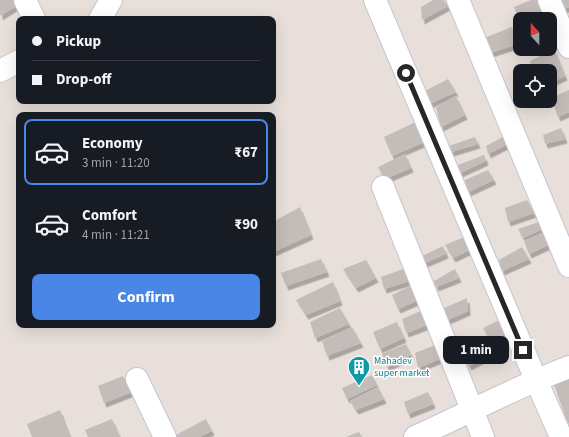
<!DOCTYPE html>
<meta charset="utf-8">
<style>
body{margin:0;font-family:"Source Sans 3",sans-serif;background:#20242c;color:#f1f3f6;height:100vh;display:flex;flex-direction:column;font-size:15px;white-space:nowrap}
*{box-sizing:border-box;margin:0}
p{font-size:13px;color:#9ea1a6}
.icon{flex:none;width:22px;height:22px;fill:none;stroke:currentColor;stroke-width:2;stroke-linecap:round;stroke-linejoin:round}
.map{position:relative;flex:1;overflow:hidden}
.details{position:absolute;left:16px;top:112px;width:260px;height:216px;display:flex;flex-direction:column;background:#171b24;border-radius:8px;box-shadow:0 4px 16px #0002}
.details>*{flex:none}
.banner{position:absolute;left:16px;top:16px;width:260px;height:88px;border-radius:8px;box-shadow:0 4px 16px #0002;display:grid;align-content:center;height:88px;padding:0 16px;background:#171b24}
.needle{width:26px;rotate:339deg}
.buttons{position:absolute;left:513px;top:12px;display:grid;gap:8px}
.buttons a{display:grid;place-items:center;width:44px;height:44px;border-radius:8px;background:#171b24;box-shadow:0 4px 16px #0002;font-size:20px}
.end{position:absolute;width:18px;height:18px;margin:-9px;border:5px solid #272727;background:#fff;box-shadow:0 0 0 2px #fff}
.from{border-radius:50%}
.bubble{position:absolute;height:28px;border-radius:8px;background:#171b24;box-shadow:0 4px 16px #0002;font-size:13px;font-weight:700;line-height:28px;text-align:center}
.banner b{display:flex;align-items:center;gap:14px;height:38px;font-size:15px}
.banner b+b{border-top:1px solid #363941}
.banner i{width:10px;height:10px;background:#f1f3f6}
ul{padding:7px 0 0;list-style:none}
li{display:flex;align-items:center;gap:12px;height:66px;margin:0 8px 6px;padding:0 8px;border:2px solid transparent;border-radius:8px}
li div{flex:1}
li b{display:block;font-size:15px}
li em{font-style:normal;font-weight:700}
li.selected{border-color:#4986e5}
li>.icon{width:36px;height:36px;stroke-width:1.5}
.action{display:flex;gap:8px;margin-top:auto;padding:8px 16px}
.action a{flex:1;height:46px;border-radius:8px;background:#4986e5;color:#fff;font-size:16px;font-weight:700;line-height:46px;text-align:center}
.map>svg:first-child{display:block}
</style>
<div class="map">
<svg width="569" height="437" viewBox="0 0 569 437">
<defs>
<filter id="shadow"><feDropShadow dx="2.5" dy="4.5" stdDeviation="0" flood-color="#0004"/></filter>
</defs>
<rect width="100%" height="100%" fill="#e8dfda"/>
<g fill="#c3bcb9" filter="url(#shadow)">
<path d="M0,0h15l3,5 -18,11z"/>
<path d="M433,0h11l4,6 -26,14 -1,-13z"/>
<path d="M531,0h8l8,15 -9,4h-18v4l-6,-16z"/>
<path d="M560,0h9v7l-5,2z"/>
<path d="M550,23l7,18 -7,3z"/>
<path d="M512,27l6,17 -34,11 -7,-14z"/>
<path d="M554,49l11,27 -15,7v-12h-17l-3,-10z"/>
<path d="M448,79l8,13 -27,12 -4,-13z"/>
<path d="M569,90v22l-11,5 -7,-19z"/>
<path d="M456,96l9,19 -24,12 -5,-20z"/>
<path d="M420,120l9,20 -37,16 -8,-19z"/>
<path d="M561,128l4,11 -20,5 -2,-9z"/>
<path d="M508,134l4,8 -24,12 -2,-8z"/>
<path d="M475,137l3,7 -27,8 -2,-6z"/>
<path d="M405,154l6,14 -26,11 -7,-12z"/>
<path d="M484,155l2,6 -26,12 -2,-8z"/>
<path d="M488,170l6,10 -26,12 -3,-12z"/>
<path d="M527,200l7,13 -26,9 -3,-14z"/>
<path d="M300,207l11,28 -38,17v-30z"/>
<path d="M545,220l2,7 -24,11 -5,-9z"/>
<path d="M549,230l6,12 -26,12 -5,-13z"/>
<path d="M469,235l7,12 -23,11 -8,-13z"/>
<path d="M443,246l3,8 -26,11 -4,-6z"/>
<path d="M522,247l7,12 -27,12 -3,-11z"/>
<path d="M321,259l6,13 -41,14 -5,-13z"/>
<path d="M366,260l10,18 -20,10 -13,-19z"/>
<path d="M406,268l7,12 -29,9 -3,-12z"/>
<path d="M455,269l4,9 -23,9 -2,-6z"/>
<path d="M333,282l7,19 -34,14 -10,-15z"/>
<path d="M414,284l7,15 -23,10 -6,-14z"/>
<path d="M467,298l1,13 -25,11 -3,-12z"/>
<path d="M340,308l9,16 -34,14 -5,-16z"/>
<path d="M423,310l7,14 -24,9 -4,-14z"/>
<path d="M505,317l6,14 -20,10 -8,-13z"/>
<path d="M397,322l7,16 -24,11 -7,-17z"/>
<path d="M352,327l9,16 -34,13 -5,-15z"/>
<path d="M440,343l7,13 -29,12 -3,-15z"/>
<path d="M486,343l6,11 -23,12 -6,-11z"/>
<path d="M406,344l5,11 -24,12 -5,-13z"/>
<path d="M569,374v47h-2l-15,-42z"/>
<path d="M372,375l5,10 -30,14 -5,-11z"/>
<path d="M123,376l9,16 -28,11 -6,-17z"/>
<path d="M378,387l6,12 -28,11 -6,-9z"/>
<path d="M428,392l5,12 -25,10 -4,-12z"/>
<path d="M60,410l10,27h-38l-5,-13z"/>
<path d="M112,419l8,18h-32l-3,-7z"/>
<path d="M206,419l6,12 -13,6h-22l-1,-2z"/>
<path d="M359,432l3,5h-16z"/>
</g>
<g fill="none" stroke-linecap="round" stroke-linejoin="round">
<g stroke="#c2c7cf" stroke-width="24">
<g id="minor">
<path d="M25,0l9,19"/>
<path d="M375,0l161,380 25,57"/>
<path d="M458,0l111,266"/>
<path d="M549,0l20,47"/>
<path d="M100,19l11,-19"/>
<path d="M0,71l19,-10"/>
<path d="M383,187l100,250"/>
<path d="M137,379l28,58"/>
<path d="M415,437c51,-23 101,-50 154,-70"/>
</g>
</g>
<use href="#minor" stroke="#fff" stroke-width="22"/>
</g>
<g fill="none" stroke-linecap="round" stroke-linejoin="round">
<path stroke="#272727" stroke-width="5" d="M406,73l117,277"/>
</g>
<defs>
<g id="building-pin" transform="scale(1.15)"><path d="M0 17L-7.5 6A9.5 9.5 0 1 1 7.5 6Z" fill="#0f9aa8" stroke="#fff"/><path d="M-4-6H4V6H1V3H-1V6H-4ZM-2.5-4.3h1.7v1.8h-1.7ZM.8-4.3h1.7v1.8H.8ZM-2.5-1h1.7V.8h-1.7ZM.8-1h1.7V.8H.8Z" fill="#fff"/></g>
</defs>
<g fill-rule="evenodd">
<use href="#building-pin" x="359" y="367"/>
</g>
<g text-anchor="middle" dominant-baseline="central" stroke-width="3" stroke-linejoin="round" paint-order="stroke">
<g font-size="10" fill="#0d838f" stroke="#fff" text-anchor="start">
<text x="374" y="361">Mahadev<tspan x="374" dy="12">super market</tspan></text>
</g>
</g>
</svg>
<div class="buttons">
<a><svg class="needle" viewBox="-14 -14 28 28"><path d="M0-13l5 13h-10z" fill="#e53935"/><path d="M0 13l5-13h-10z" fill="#9ea1a6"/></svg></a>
<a><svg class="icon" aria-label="locate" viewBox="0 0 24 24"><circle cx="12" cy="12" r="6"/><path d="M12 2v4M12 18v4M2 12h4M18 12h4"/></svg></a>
</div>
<i class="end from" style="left:406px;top:73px"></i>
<i class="end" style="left:523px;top:350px"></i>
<div class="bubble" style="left:443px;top:336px;width:66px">1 min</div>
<div class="banner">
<b><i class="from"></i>Pickup</b>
<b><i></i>Drop-off</b>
</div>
<section class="details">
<ul>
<li class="selected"><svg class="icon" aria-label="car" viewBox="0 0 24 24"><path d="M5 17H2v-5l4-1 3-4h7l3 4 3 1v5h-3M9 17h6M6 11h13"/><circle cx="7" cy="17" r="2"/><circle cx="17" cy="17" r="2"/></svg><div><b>Economy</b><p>3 min · 11:20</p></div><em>₹67</em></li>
<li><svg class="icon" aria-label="car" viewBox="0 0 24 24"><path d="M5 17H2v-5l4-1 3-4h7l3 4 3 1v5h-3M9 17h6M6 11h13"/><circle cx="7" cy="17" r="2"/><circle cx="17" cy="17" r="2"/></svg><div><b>Comfort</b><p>4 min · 11:21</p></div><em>₹90</em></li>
</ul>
<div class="action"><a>Confirm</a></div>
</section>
</div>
